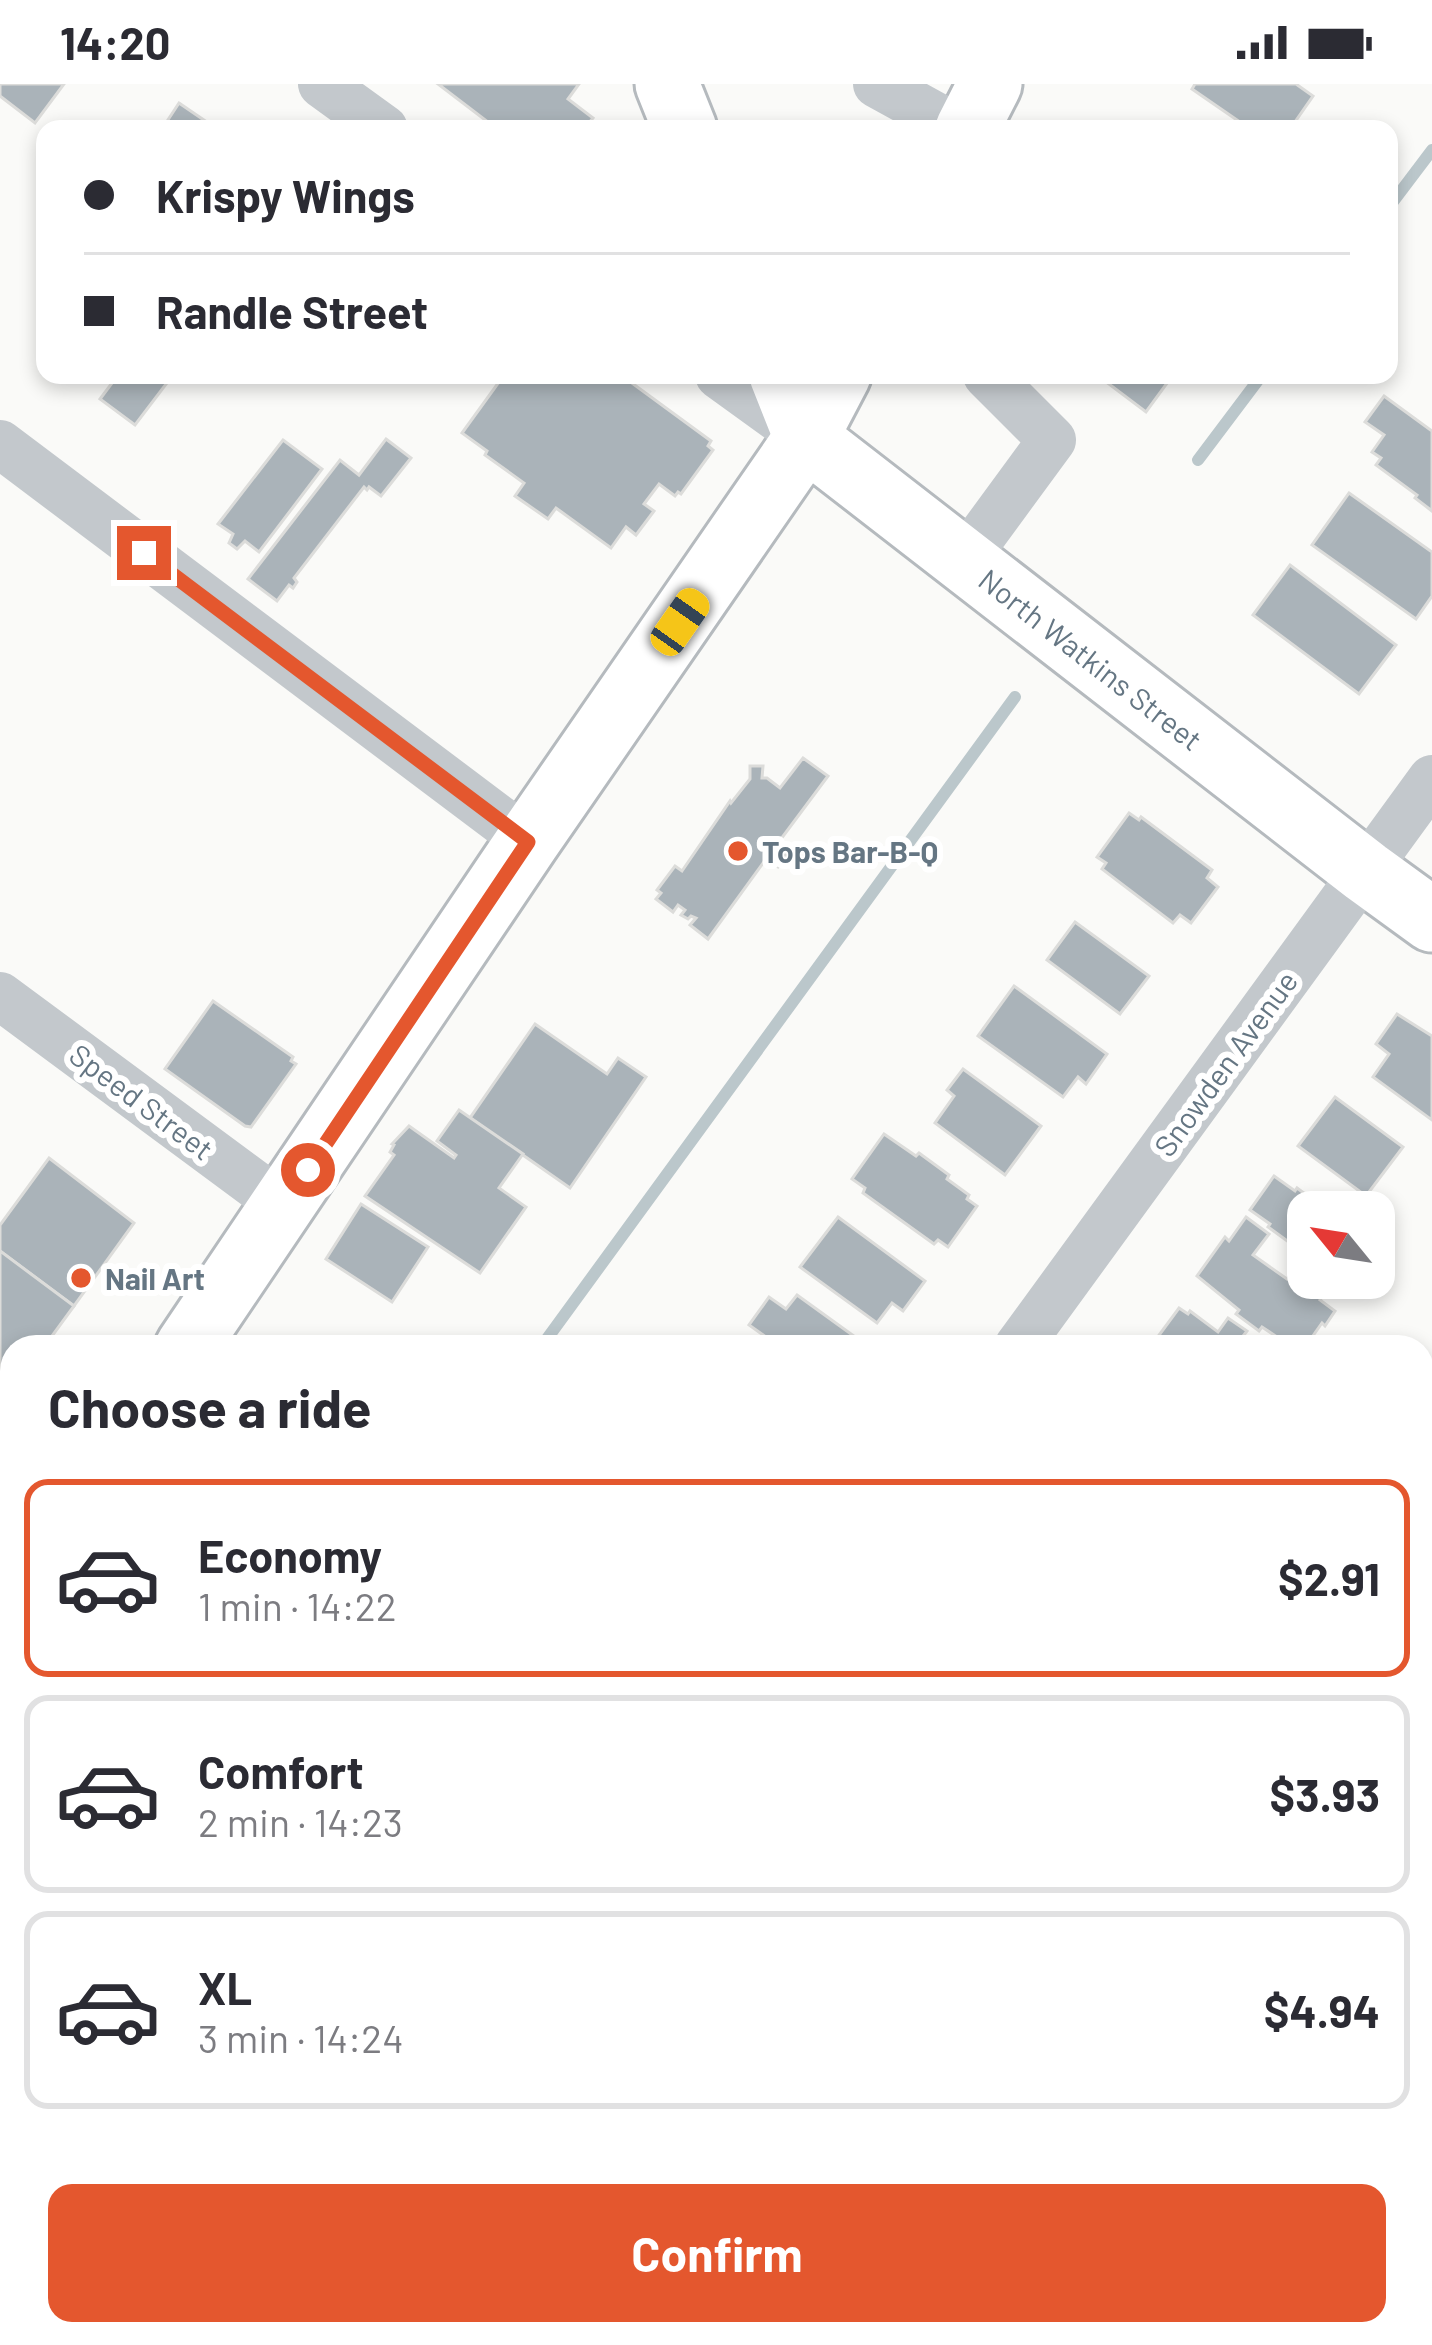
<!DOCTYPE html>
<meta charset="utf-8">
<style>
body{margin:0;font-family:Barlow,sans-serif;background:#f2f2f3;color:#2b2b33;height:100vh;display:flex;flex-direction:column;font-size:45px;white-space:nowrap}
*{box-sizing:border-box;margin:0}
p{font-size:39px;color:#7c7c81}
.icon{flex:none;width:66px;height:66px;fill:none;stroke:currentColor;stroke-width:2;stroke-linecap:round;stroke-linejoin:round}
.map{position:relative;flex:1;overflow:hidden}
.panel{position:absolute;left:0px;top:1251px;width:1434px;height:1011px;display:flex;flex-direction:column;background:#fff;border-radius:36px 36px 0 0;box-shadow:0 6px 18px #0003}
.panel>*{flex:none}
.hud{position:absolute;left:36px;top:36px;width:1362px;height:264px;border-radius:24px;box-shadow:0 6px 18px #0003;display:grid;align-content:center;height:264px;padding:0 48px;background:#fff}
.needle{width:78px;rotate:300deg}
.tools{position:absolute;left:1287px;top:1107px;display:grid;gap:24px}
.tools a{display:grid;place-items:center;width:108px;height:108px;border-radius:24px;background:#fff;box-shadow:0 6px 18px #0003;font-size:60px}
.end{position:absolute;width:54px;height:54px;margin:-27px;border:15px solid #e4572e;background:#fff;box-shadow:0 0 0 6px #fff}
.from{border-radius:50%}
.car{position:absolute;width:36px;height:72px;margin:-36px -18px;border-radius:15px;box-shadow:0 0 9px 3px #0007;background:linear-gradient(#f5c518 24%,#345 0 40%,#f5c518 0 76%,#345 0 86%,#f5c518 0)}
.hud b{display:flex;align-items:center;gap:42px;height:114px;font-size:45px}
.hud b+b{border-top:3px solid #e1e1e2}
.hud i{width:30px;height:30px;background:#2b2b33}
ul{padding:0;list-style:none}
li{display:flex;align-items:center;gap:36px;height:198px;margin:0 24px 18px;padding:0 24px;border:6px solid #e1e1e2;border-radius:24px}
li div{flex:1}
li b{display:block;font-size:45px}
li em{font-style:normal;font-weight:700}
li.current{border-color:#e4572e}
li>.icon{width:108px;height:108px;stroke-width:1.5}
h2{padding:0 48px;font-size:54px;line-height:144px}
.button{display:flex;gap:24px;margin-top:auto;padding:24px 48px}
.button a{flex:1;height:138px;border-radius:24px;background:#e4572e;color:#fff;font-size:48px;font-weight:700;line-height:138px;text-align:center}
.status{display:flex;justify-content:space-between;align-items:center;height:84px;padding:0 60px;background:#fff;direction:ltr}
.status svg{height:33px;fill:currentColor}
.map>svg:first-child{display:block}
</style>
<div class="status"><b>14:20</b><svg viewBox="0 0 49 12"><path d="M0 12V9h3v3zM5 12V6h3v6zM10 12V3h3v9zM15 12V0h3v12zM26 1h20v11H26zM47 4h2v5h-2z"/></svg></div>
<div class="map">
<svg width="1432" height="2261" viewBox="0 0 1432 2261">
<rect width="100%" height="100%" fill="#fafaf8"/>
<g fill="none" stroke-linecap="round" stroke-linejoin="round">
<g stroke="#bbc7cb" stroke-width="12">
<path d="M1389,123l43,-57"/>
<path d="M1198,376l64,-85"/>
<path d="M541,1263l474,-650"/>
<path d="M0,1967l12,-16"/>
</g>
</g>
<g fill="#aab3b9" stroke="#dcdcda" stroke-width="3">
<path d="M0,0h64l-29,39 -35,-27z"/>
<path d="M438,0h141l-11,15 25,19 -9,11h-87z"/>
<path d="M1195,0h101l17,12 -23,33h-40l-58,-40z"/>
<path d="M179,19l38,26h-55z"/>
<path d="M118,291h55l-38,50 -35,-26z"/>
<path d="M504,291h117l90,66 -3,5 5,4 -32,44 -3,-2 -3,4 -16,-12 -15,20 10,7 -18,24 -10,-8 -15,21 -55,-40 -8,11 -33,-23 9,-13 -39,-28 2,-4 -25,-18z"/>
<path d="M1097,291h76l-27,37z"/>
<path d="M1384,312l48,35v80l-17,-13 2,-3 -41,-30 5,-7 -9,-6 12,-17 -19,-13z"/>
<path d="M386,355l25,19 -30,38 -12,-9 -2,3 -3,-3 -70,91 3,4 -4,6 -4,-3 -12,16 -29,-22 92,-119 19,15z"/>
<path d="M283,356l39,29 -63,83 -14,-11 -8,8 -8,-6 4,-9 -15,-10z"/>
<path d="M1349,409l83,59v44l-16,23 -104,-74z"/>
<path d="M1290,481l106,80 -37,49 -106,-79z"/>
<path d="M803,674l25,18 -53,71 11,8 -8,12 -12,-8 -58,80 -18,-14 6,-7 -5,-2 -3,3 -7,-4 4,-5 -7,-5 -5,7 -17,-13 5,-6 -4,-3 18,-24 7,5 48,-70 1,2 19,-24v-13h13l-1,12h5l13,10z"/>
<path d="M1129,729l10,7 2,-3 71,53 -5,8 11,9 -27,36 -11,-8 -7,8 -71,-54 4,-6 -9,-6z"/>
<path d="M1075,838l74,54 -29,38 -73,-54z"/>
<path d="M1014,902l93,68 -21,30 -8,-7 -15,20 -85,-61z"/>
<path d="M213,917l80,56 -2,4 5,3 -45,63 -6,-1 -80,-57z"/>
<path d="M1397,930l35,22v84l-59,-43 16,-23 -13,-10z"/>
<path d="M535,940l72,50 11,-16 28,19 -76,111 -100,-70z"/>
<path d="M963,985l78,57 -36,49 -70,-52 19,-27 -7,-6z"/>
<path d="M1335,1013l68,50 -37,49 -68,-50z"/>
<path d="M459,1026l64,44 -24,34 27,19 -46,66 -115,-77 29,-41 -4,-3 4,-7 -2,-1 17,-18 45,32 2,-3 -19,-14z"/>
<path d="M884,1050l32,22 3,-3 30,22 -2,4 22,16 -2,4 10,7 -29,41 -10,-7 -4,4 -71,-51 2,-5 -13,-9z"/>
<path d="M49,1074l85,65 -60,83 -74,-55v-26z"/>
<path d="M1274,1092l21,15 2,-3 28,21 4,-5 11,8h-32v44l-40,-29 2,-3 -20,-14z"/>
<path d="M361,1120l67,43 -36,55 -66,-43z"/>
<path d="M838,1133l87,64 -22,30 -11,-8 -15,20 -77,-56z"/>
<path d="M1246,1133l23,17 -16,21 34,24 4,-5 31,23 -2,3 15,11 -10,15 -3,-3 -17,24h-13l-30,-20 -3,4 -23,-17 3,-4 -42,-34 28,-39 4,4z"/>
<path d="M0,1167l74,55 -30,41h-32v44l-12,16z"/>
<path d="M797,1211l72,52h-105l-3,-3 5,-7 -17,-12 20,-28 17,12z"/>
<path d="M1179,1224l9,6 2,-3 28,21 10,-14 19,13 -7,9 10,7h-89l-7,-5z"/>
<path d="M1422,1562l10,6v64l-10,-7z"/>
<path d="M12,1627v71l-12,-8v-46z"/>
<path d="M1422,1685l10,8v80l-10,-7z"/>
<path d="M12,1776v34l-12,-8v-9z"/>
<path d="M15,2250h63l15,11h-86z"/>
<path d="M423,2250h77l15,11h-86l-9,-7z"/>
<path d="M833,2250h29l14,11h-44l-5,-4z"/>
<path d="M964,2250h102l-8,11h-79z"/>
</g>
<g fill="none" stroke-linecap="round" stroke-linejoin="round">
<g stroke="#b5babe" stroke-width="69">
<g id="major">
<path d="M667,0l18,45"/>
<path d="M967,45l23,-45"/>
<path d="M781,291l25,63 560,434 66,48"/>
<path d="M187,1263l341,-506 278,-403 33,-63"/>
<path d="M0,1535l12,-16"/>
</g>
</g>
<g stroke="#c3c8cc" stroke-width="48">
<path d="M322,0l62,45"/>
<path d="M877,0l82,45"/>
<path d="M719,291l87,63"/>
<path d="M0,360l528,397"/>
<path d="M964,476l88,-120 -65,-65"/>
<path d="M0,912l284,210"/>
<path d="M1018,1263l414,-568"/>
<path d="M1422,1929l10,-14"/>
<path d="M1422,2051l10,-14"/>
<path d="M0,2110l12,10"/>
<path d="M181,2250l14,11"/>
<path d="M287,2261l8,-11"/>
<path d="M1179,2261l8,-11"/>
<path d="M1268,2261l8,-11"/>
</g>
<use href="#major" stroke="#fff" stroke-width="63"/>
</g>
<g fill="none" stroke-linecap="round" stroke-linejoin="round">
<path stroke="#e4572e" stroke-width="15" d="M144,469l384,289 -220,328"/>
</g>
<g fill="#e4572e" stroke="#fff" stroke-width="4.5">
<circle cx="738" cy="767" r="12"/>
<circle cx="81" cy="1194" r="12"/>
</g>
<g text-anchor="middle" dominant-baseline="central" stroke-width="12" stroke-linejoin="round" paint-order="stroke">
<g font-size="30" fill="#657683" stroke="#fff">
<text transform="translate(1091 575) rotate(38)">North Watkins Street</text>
<text transform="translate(1225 979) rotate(-54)">Snowden Avenue</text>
<text transform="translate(142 1017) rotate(37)">Speed Street</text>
</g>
<g font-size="30" font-weight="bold" fill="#657683" stroke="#fff" text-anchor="start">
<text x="762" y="767">Tops Bar-B-Q</text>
<text x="105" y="1194">Nail Art</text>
</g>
</g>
</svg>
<div class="tools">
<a><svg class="needle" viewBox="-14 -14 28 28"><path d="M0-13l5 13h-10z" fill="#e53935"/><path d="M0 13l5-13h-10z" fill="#7c7c81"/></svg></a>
</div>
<i class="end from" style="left:308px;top:1086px"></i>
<i class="end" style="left:144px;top:469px"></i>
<i class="car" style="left:680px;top:538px;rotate:35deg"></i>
<div class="hud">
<b><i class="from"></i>Krispy Wings</b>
<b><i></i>Randle Street</b>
</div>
<section class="panel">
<h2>Choose a ride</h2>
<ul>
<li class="current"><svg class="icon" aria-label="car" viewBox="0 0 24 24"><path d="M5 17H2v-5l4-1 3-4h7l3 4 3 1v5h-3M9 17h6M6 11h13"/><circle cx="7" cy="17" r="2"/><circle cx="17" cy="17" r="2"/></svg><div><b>Economy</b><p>1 min · 14:22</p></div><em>$2.91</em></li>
<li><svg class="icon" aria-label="car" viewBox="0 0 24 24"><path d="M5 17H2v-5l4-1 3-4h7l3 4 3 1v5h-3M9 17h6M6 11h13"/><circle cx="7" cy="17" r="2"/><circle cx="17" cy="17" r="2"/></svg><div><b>Comfort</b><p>2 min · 14:23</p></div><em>$3.93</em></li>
<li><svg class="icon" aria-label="car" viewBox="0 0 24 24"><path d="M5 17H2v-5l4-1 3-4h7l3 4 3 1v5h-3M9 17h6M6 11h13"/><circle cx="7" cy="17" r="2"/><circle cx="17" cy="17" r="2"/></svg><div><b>XL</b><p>3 min · 14:24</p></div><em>$4.94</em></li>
</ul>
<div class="button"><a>Confirm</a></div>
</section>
</div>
